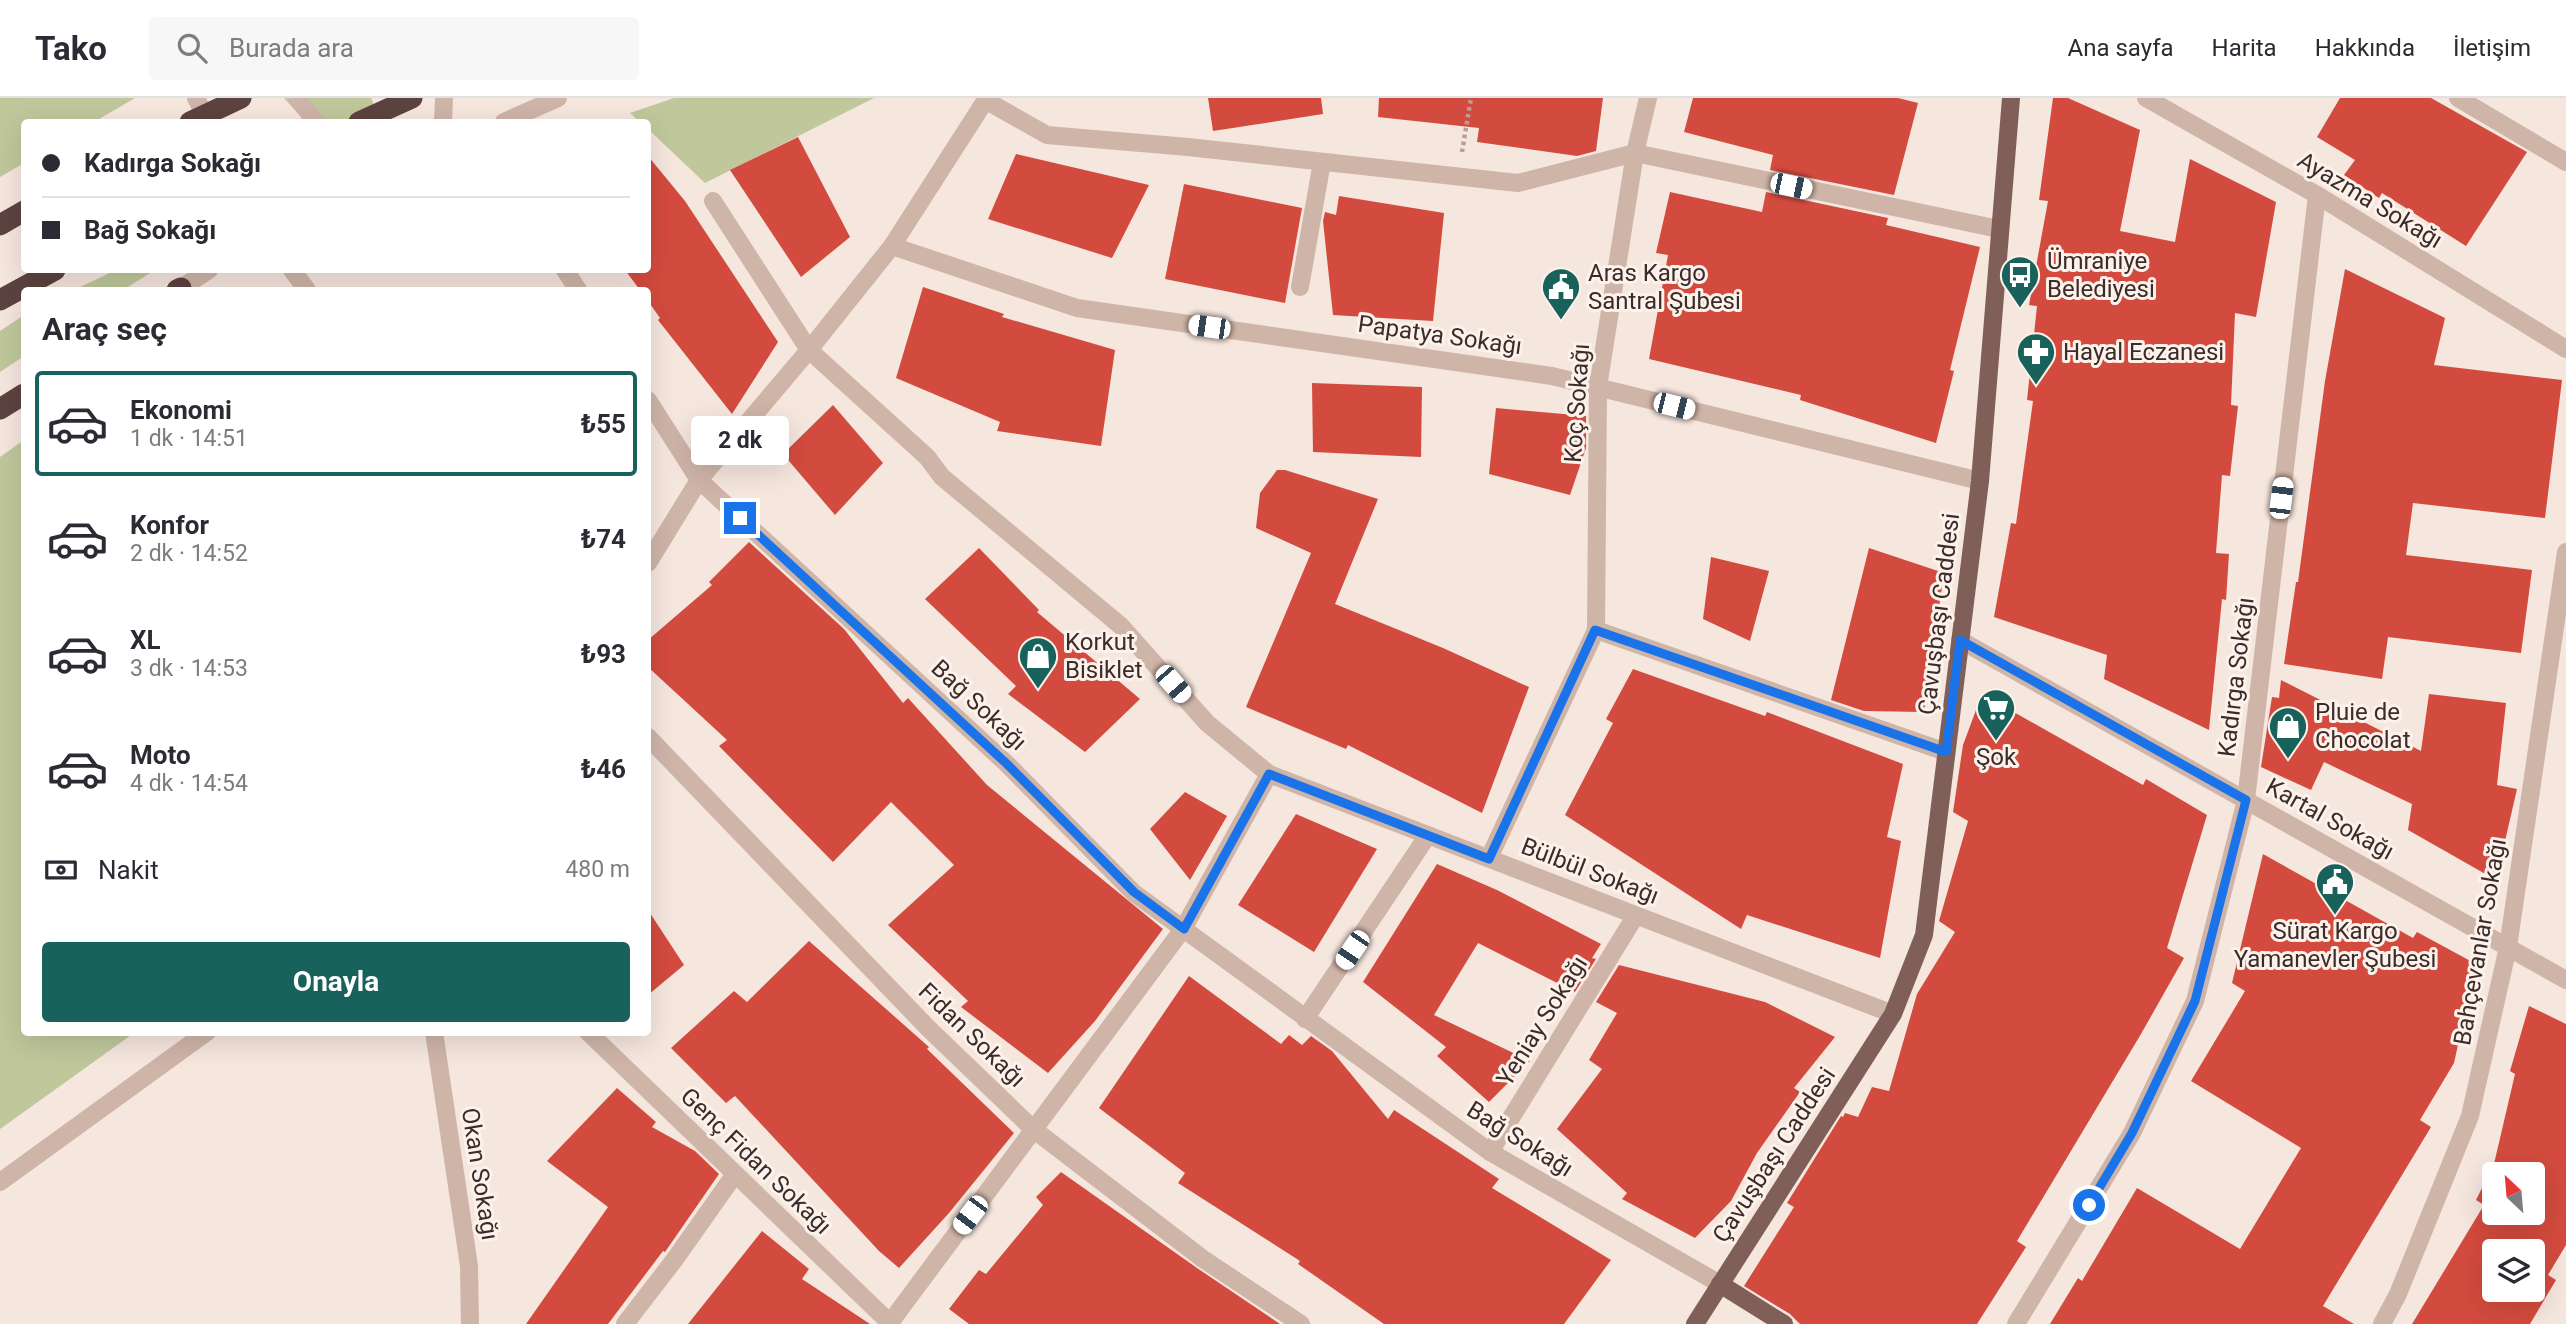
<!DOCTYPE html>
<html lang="tr">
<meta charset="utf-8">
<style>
body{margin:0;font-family:Roboto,sans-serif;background:#f7f7f7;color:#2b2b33;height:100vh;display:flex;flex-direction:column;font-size:26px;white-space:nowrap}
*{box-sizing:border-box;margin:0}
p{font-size:23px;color:#7c7c81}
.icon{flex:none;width:38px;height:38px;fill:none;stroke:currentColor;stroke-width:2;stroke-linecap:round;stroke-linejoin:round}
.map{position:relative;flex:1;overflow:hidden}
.side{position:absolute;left:21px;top:189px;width:630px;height:749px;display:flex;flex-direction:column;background:#fff;border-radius:7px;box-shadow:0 7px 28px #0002}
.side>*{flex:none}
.banner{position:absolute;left:21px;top:21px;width:630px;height:154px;border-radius:7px;box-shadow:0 7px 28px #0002;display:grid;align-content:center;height:154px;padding:0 21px;background:#fff}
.needle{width:46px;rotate:334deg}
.controls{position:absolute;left:2482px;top:1064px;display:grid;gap:14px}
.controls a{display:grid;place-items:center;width:63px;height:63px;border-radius:7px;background:#fff;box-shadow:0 7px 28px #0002;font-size:35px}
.end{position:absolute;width:32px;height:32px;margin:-16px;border:9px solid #1a73e8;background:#fff;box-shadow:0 0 0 4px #fff}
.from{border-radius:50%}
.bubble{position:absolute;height:49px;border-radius:7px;background:#fff;box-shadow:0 7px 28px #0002;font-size:23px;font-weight:700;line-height:49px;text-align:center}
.car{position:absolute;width:21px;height:42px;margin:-21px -10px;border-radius:9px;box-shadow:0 0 5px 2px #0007;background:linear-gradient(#fff 24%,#345 0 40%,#fff 0 76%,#345 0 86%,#fff 0)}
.banner b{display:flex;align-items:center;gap:24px;height:66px;font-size:26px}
.banner b+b{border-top:2px solid #e1e1e2}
.banner i{width:18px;height:18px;background:#2b2b33}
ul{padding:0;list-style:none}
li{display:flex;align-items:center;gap:21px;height:105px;margin:0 14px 10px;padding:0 7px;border:4px solid transparent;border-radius:7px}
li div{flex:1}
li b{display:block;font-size:26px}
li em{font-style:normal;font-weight:700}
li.selected{border-color:#19625c}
li>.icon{width:63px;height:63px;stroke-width:1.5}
h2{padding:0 21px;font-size:32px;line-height:84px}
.pay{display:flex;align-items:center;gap:18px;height:77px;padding:0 21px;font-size:26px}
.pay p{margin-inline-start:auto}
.action{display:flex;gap:14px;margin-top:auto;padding:14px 21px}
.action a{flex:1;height:80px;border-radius:7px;background:#19625c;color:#fff;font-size:28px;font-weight:700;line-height:80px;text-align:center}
header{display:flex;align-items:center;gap:42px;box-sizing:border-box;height:98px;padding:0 35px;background:#fff;border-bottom:2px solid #e1e1e2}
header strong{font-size:33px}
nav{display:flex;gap:38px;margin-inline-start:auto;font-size:24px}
.search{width:490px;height:63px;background:#f7f7f7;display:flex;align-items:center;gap:18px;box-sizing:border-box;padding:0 24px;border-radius:7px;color:#7c7c81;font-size:26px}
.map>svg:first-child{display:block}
</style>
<header>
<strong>Tako</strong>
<div class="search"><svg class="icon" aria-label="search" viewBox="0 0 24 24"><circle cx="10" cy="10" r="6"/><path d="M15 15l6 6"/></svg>Burada ara</div>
<nav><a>Ana sayfa</a><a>Harita</a><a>Hakkında</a><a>İletişim</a></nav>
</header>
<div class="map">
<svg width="2566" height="1226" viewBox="0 0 2566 1226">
<rect width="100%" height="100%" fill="#f5e6de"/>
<g fill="#bfc79b">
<path d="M0,0h135l-41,24h-70v41l-24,14z"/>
<path d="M284,0h87l11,24h-76z"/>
<path d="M674,0h200l-169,85 -57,-54v-7h-8l-10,-9z"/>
<path d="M116,172h39l-32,20h-49z"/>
<path d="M24,217v41l-24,16v-41z"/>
<path d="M24,342v592l110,1 -134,96v-672z"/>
</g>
<g fill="#d34b3e" fill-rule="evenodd">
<path d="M1208,0h113l2,16 -110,17z"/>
<path d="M1379,0h224l-7,53 -19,5 -100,-14 2,-14 -101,-11z"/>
<path d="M1693,0h205l20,5 -24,92 -124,-25 3,-15 -89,-23z"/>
<path d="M2053,0h15l72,32 -20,101 55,11 15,-83 86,43 -20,115 -21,-4 -4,92 7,1 -8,70 -8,-1 -6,78 13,1 -3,46 -4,-1 -13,131 -105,-51 3,-24 -113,-38 17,-94 5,1 17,-123 -6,-1 10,-94 -8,-1 19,-104 -9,-1z"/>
<path d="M2340,0h91l96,54 -61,94 -84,-53 -3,5 -35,-23 11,-15 -38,-23z"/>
<path d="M798,39l52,100 -49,40 -71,-107z"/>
<path d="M1016,56l133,31 -37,73 -124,-39z"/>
<path d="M648,58l37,45 93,141 -46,72 -74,-94 2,-2 -12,-17v-11h-8l-15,-20h23z"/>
<path d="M1184,86l118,24 -17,95 -120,-24z"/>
<path d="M1670,94l92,20 4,-20 122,26 -2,7 94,22 -30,123 4,1 -18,72 -136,-43 1,-5 -152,-36 19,-104 -12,-2z"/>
<path d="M1339,98l105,17 -11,108 -100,-6 -10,-94 2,-9 11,3z"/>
<path d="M2345,171l100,49 -11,47 128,15 -17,138 -132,-15 -7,52 126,15 -11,83 -133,-16 -6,42 -98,-15 12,-82h2l27,-201z"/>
<path d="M923,189l81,27 -2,3 113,33 -14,96 -104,-15 3,-9 -104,-44z"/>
<path d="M1312,285l110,4 -1,70 -108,-5z"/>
<path d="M833,307l50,58 -48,52 -52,-61z"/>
<path d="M1496,310l90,8v32l-16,47 -81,-21z"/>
<path d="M1277,372h8l93,29 -43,105 108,44 86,39 -47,126 -134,-68 -2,4 -100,-42 65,-154 -55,-25 4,-35z"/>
<path d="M749,444l95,87 59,74 5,-5 79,87 176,144 -68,92 -47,52 -87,-66 7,-6 -80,-76 66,-60 -63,-63 -58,60 -114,-116 8,-6 -79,-73v-27l64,-55 -3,-3z"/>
<path d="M979,450l60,62 -2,2 103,87 -55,53 -77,-58 8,-8 -91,-87z"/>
<path d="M1869,450l75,25 -20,139 -60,-1 -33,-11z"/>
<path d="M1711,459l58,14 -19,70 -47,-22z"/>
<path d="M1633,571l132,47 2,-4 136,52 -16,73 14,4 -21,117 -133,-43 -6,14 -176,-114 48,-92 -7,-4z"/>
<path d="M2281,582l140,71 8,-57 77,9 -9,82 20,4 -21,91 -88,-50 4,-26 -88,-42 -13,28 -50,-23 11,-70 7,1z"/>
<path d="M1982,596l161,91 3,-6 61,36 -40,133 17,10 -43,76 -124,207 9,6 -49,77h-177l-10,-10 -46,-28 50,-79 -7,-4 54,-87 2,1 2,-4 13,4 14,-30 17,4 28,-97 38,-62 -16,-11 29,-100 -15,-9 10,-67z"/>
<path d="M1185,694l42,24 -37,64 -40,-51z"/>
<path d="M1296,716l81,35 -63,103 -76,-47z"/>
<path d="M2263,756l150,84 4,-6 59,32 -22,99 -34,57 11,7 -108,179 31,18h-304l28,-46 4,3 55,-93 103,61 61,-101 -110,-67 54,-90 -13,-8z"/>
<path d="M1437,766l60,26 104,54 -9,14 4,1 -21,33 -97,-49 -44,72 96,46 -41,41 -52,-46 9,-9 -83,-65z"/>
<path d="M648,812l36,55 -36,30z"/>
<path d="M809,843l120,106 -2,2 87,84 -65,80 -50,55 -20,-17 -144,-155 -9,7 -55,-55 63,-57 13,11z"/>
<path d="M1619,867l146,37 70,35 -41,51 6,4 -43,61 -26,48 -36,37 -73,-39 5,-6 -70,-64 45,-60 -13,-9 28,-47 -21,-11z"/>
<path d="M1189,878l92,68 8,-9 13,10 9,-9 21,15 56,68 6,-9 105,69 -7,9 119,72 -47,64h-180l-86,-60 2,-3 -122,-78 7,-10 -86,-65z"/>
<path d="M2529,908l37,18v221l-18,30 8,5 -26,44h-118l72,-119 -8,-5 18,-36 21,-90 -5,-3zM2494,1076h38v39h-38zM2494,1153h38v39h-38z"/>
<path d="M617,990l39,34 -4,5 43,24 24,23 -54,78 -2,-1 -55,73h-82l82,-117 -61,-46z"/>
<path d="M1061,1074l136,96 83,56h-311l-20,-15 30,-39 7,4 57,-69 -7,-8z"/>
<path d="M762,1133l47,38 -7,10 68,45h-182z"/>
</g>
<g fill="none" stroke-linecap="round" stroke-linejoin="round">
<path stroke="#bb9d91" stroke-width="4.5" stroke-dasharray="3.5 3.5" stroke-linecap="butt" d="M1462,54l9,-54"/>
<g stroke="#cfb4a8" stroke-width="18">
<path d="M196,0l12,24"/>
<path d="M297,0l19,24"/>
<path d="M2146,0l171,97 249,154"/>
<path d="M2458,0l108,64"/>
<path d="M985,2l62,35 141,12 330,36 117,-30 364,76"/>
<path d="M443,24l1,-24"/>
<path d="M504,24l54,-24"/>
<path d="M713,103l96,149 118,107 15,20 179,149 86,97 62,51 624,240"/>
<path d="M892,148l185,62 475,68 428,105"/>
<path d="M292,172l15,20"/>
<path d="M565,172l13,20"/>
<path d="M1300,189l22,-125"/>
<path d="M181,190l28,-18"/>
<path d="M648,302l51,80 308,284 127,129 356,259 230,132"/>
<path d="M648,465l51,-83 110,-130 83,-104 95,-148"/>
<path d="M1596,532l2,-243 37,-234 13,-55"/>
<path d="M1960,542l606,340"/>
<path d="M648,639l281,292 104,100 170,130 98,65"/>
<path d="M1489,760l107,-228 350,122"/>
<path d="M1305,921l123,-184"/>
<path d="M434,934l35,234 1,58"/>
<path d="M588,934l303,292"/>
<path d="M1490,1054l146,-237"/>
<path d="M0,1084l207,-150"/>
<path d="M625,1226l50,-65 60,-85"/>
<path d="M889,1226l294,-395 86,-155"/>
<path d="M2016,1226l116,-191 63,-132 51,-201 71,-605"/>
<path d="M2382,1226l16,-30 72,-178 38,-169 58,-395"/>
</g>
<g stroke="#7f5f58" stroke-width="18">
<path d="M1720,1186l64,40"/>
<path d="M1695,1226l198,-310 31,-79 56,-454 31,-383"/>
</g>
<g stroke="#5d433f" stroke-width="21">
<path d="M359,24l53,-24"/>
<path d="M0,127l24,-14"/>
<path d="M177,192l4,-2"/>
<path d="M0,202l55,-30"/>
<path d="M0,311l24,-15"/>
</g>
<path stroke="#5d433f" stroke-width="21" d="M190,24l51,-24"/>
</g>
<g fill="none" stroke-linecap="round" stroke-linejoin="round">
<path stroke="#1a73e8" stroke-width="9" d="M740,420l267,246 127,128 50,37 85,-155 220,85 106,-229 351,122 14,-112 286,160 -51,201 -63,132 -43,72"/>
</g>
<defs>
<g id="bus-pin" transform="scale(2.0125)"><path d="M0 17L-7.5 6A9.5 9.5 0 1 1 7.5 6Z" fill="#19625c" stroke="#fcf2eb"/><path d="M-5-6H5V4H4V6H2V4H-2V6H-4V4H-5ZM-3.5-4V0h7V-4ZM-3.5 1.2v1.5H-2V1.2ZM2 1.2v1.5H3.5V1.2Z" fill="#fff"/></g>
<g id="civic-pin" transform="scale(2.0125)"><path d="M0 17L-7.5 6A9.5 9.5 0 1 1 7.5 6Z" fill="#19625c" stroke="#fcf2eb"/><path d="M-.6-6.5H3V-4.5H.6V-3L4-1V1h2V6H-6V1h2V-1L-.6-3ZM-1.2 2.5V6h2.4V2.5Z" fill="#fff"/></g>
<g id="pharmacy-pin" transform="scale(2.0125)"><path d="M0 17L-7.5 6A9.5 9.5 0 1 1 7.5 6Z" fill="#19625c" stroke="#fcf2eb"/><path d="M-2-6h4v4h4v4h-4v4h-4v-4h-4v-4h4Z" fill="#fff"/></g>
<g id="shop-pin" transform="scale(2.0125)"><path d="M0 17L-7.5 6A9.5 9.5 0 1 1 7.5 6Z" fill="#19625c" stroke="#fcf2eb"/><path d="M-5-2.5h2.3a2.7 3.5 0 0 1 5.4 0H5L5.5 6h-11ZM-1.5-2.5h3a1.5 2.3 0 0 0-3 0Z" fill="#fff"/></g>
<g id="supermarket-pin" transform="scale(2.0125)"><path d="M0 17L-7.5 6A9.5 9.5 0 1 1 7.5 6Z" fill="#19625c" stroke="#fcf2eb"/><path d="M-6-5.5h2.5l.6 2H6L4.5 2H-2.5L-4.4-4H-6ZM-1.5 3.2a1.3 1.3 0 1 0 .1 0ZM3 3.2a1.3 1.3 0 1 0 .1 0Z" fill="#fff"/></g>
</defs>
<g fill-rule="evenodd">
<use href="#bus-pin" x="2020" y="177"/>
<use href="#civic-pin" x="1561" y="189"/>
<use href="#pharmacy-pin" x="2036" y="254"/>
<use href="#shop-pin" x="1038" y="558"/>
<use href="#supermarket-pin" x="1996" y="610"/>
<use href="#shop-pin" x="2288" y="628"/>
<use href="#civic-pin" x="2335" y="784"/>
</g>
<g text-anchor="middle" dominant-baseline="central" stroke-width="6" stroke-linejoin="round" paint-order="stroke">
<g font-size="24" fill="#3b2c29" stroke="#fcf2eb">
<text transform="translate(2370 102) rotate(31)">Ayazma Sokağı</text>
<text transform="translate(1440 237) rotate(8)">Papatya Sokağı</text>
<text transform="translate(1577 305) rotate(-86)">Koç Sokağı</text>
<text transform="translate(1939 516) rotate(-83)">Çavuşbaşı Caddesi</text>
<text transform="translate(2236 579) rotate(-83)">Kadırga Sokağı</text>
<text transform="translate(979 607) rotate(43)">Bağ Sokağı</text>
<text transform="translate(2330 721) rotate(29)">Kartal Sokağı</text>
<text transform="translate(1590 773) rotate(21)">Bülbül Sokağı</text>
<text transform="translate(2480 844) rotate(-80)">Bahçevanlar Sokağı</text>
<text transform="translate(1542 923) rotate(-58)">Yeniay Sokağı</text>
<text transform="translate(972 937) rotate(44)">Fidan Sokağı</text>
<text transform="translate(1520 1041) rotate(32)">Bağ Sokağı</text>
<text transform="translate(1774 1057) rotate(-57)">Çavuşbaşı Caddesi</text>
<text transform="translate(756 1063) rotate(44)">Genç Fidan Sokağı</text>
<text transform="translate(480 1076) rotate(81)">Okan Sokağı</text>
</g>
<g font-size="24" fill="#3b2c29" stroke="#fcf2eb" text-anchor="start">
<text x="2047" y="163">Ümraniye<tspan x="2047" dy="28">Belediyesi</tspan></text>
<text x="1588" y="175">Aras Kargo<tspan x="1588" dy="28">Santral Şubesi</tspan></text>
<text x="2063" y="254">Hayal Eczanesi</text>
<text x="1065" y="544">Korkut<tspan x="1065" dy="28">Bisiklet</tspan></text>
<text x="2315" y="614">Pluie de<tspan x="2315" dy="28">Chocolat</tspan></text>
<text x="1996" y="659" text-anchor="middle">Şok</text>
<text x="2335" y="833" text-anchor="middle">Sürat Kargo<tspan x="2335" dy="28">Yamanevler Şubesi</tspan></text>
</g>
</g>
</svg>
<div class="controls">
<a><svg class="needle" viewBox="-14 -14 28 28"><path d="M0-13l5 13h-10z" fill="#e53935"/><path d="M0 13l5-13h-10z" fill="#7c7c81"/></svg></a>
<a><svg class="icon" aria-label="layers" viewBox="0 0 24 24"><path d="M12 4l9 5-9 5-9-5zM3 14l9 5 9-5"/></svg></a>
</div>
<i class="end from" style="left:2089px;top:1107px"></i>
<i class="end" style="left:740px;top:420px"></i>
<div class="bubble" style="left:691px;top:318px;width:98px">2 dk</div>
<i class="car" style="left:1791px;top:88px;rotate:102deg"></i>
<i class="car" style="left:1209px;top:229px;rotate:278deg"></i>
<i class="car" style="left:1674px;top:308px;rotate:104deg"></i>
<i class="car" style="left:2281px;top:400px;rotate:7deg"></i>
<i class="car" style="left:1173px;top:586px;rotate:139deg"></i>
<i class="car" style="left:1352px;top:852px;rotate:214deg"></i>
<i class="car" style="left:970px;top:1117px;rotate:217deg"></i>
<div class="banner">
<b><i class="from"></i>Kadırga Sokağı</b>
<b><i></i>Bağ Sokağı</b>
</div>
<section class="side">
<h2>Araç seç</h2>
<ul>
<li class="selected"><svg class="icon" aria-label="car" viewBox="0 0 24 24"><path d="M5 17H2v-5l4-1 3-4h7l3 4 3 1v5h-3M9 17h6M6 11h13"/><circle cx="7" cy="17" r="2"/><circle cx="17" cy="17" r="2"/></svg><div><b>Ekonomi</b><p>1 dk · 14:51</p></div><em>₺55</em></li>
<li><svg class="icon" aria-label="car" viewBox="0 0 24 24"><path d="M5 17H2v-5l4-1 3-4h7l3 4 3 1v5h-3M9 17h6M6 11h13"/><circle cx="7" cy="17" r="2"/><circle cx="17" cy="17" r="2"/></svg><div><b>Konfor</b><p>2 dk · 14:52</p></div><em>₺74</em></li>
<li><svg class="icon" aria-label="car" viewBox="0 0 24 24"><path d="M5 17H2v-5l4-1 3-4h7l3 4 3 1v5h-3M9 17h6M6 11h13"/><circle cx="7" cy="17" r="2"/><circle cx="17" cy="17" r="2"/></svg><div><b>XL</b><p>3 dk · 14:53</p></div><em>₺93</em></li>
<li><svg class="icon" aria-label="car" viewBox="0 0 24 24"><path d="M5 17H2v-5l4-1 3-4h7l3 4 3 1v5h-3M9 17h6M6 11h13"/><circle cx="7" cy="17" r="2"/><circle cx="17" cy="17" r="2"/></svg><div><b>Moto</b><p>4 dk · 14:54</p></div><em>₺46</em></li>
</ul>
<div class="pay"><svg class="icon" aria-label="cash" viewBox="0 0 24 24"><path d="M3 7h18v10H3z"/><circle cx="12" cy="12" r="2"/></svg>Nakit<p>480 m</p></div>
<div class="action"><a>Onayla</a></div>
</section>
</div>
